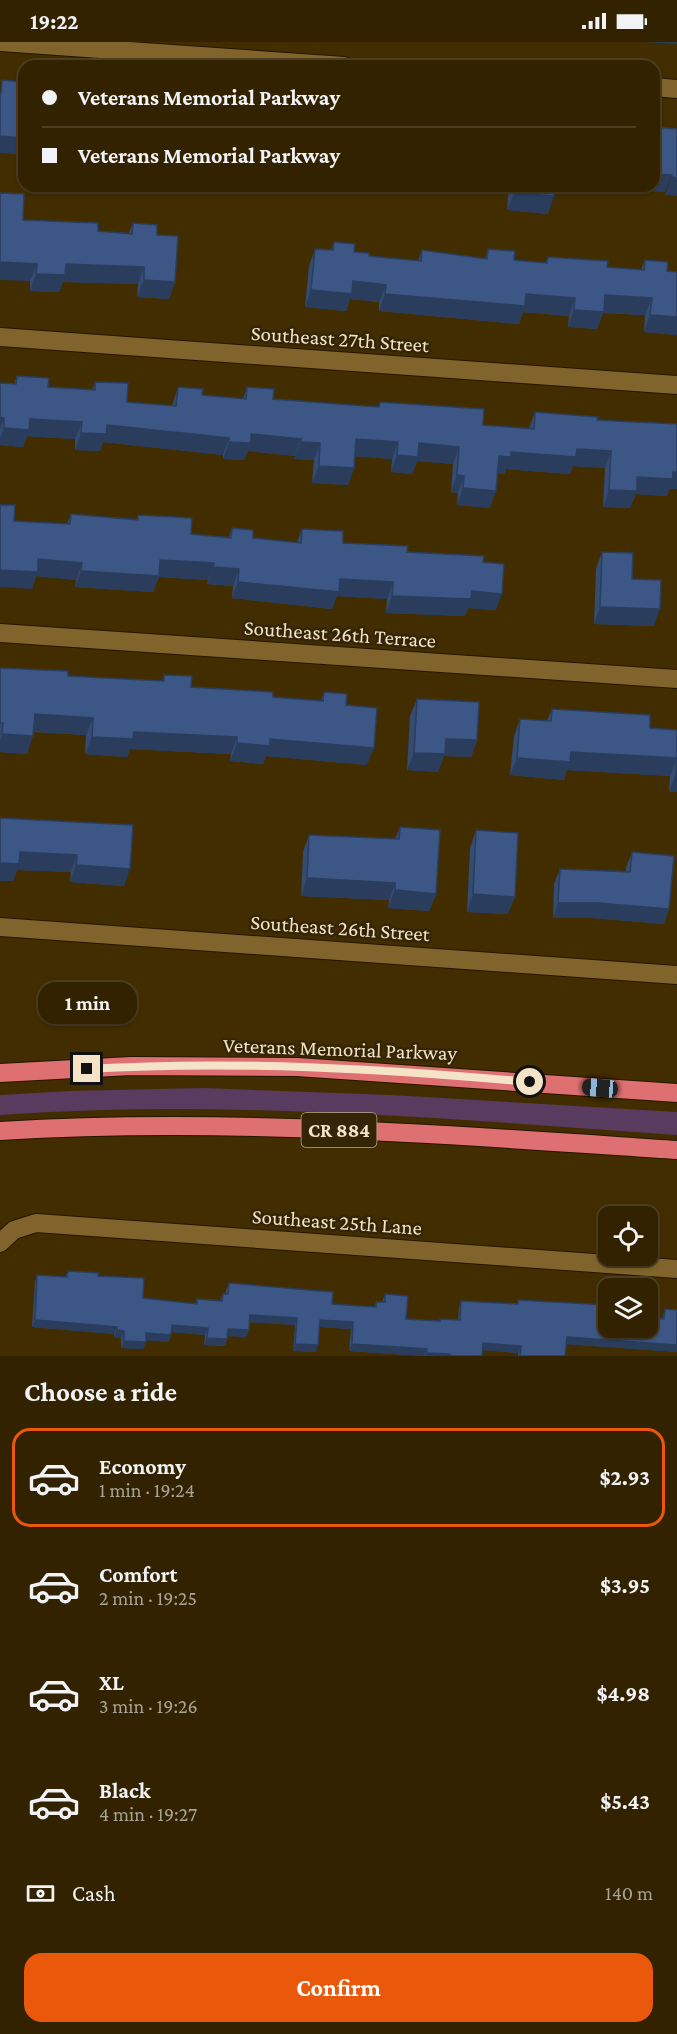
<!DOCTYPE html>
<meta charset="utf-8">
<style>
body{margin:0;font-family:"Crimson Pro",serif;background:#3a2a0a;color:#f1f3f6;height:100vh;display:flex;flex-direction:column;font-size:22px;white-space:nowrap}
*{box-sizing:border-box;margin:0}
p{font-size:20px;color:#a8a499}
.icon{flex:none;width:33px;height:33px;fill:none;stroke:currentColor;stroke-width:2;stroke-linecap:round;stroke-linejoin:round}
.map{position:relative;height:1314px;overflow:hidden}
.side{display:flex;flex-direction:column;background:#322200;flex:1}
.side>*{flex:none}
.hud{position:absolute;left:18px;top:18px;width:642px;height:132px;border-radius:18px;box-shadow:0 2px 4px #0004,0 0 0 2px #4d3f22;display:grid;align-content:center;height:132px;padding:0 24px;background:#322200}
.controls{position:absolute;left:598px;top:1164px;display:grid;gap:12px}
.controls a{display:grid;place-items:center;width:60px;height:60px;border-radius:12px;background:#322200;box-shadow:0 2px 4px #0004,0 0 0 2px #4d3f22;font-size:30px}
.end{position:absolute;width:27px;height:27px;margin:-14px;border:8px solid #f4e3c7;background:#111;box-shadow:0 0 0 3px #111}
.from{border-radius:50%}
.bubble{position:absolute;height:42px;border-radius:18px;background:#322200;box-shadow:0 2px 4px #0004,0 0 0 2px #4d3f22;font-size:20px;font-weight:700;line-height:42px;text-align:center}
.car{position:absolute;width:18px;height:36px;margin:-18px -9px;border-radius:8px;box-shadow:0 0 4px 2px #0007;background:linear-gradient(#222 24%,#8ab4d8 0 40%,#222 0 76%,#8ab4d8 0 86%,#222 0)}
.hud b{display:flex;align-items:center;gap:21px;height:57px;font-size:22px}
.hud b+b{border-top:2px solid #4d3f22}
.hud i{width:15px;height:15px;background:#f1f3f6}
ul{padding:0;list-style:none}
li{display:flex;align-items:center;gap:18px;height:99px;margin:0 12px 9px;padding:0 12px;border:3px solid transparent;border-radius:18px}
li div{flex:1}
li b{display:block;font-size:22px}
li em{font-style:normal;font-weight:700}
li.active{border-color:#ea580c}
li>.icon{width:54px;height:54px;stroke-width:1.5}
h2{padding:0 24px;font-size:27px;line-height:72px}
.pay{display:flex;align-items:center;gap:15px;height:66px;padding:0 24px;font-size:22px}
.pay p{margin-inline-start:auto}
.action{display:flex;gap:12px;margin-top:auto;padding:12px 24px}
.action a{flex:1;height:69px;border-radius:18px;background:#ea580c;color:#fff;font-size:24px;font-weight:700;line-height:69px;text-align:center}
.status{display:flex;justify-content:space-between;align-items:center;height:42px;padding:0 30px;background:#322200;direction:ltr}
.status svg{height:16px;fill:currentColor}
.map>svg:first-child{display:block}
</style>
<div class="status"><b>19:22</b><svg viewBox="0 0 49 12"><path d="M0 12V9h3v3zM5 12V6h3v6zM10 12V3h3v9zM15 12V0h3v12zM26 1h20v11H26zM47 4h2v5h-2z"/></svg></div>
<div class="map">
<svg width="677" height="1314" viewBox="0 0 677 1314">
<rect width="100%" height="100%" fill="#422d00"/>
<path fill="#593b60" d="M203,1046l188,7 286,17v23c-226,-16 -451,-36 -677,-20v-20l70,-4z"/>
<g fill="none" stroke-linecap="round" stroke-linejoin="round">
<g stroke="#251600" stroke-width="20">
<g id="street">
<path d="M0,0l344,24"/>
<path d="M654,45l23,2"/>
<path d="M0,295l677,48"/>
<path d="M0,591l677,46"/>
<path d="M0,885l677,48"/>
<path d="M0,1201l14,-13 22,-7 641,46"/>
</g>
</g>
<g stroke="#251600" stroke-width="20">
<g id="highway">
<path d="M0,1031l131,-7 166,1 380,26"/>
<path d="M0,1089c226,-14 452,4 677,19"/>
</g>
</g>
<use href="#street" stroke="#81642c" stroke-width="18"/>
<use href="#highway" stroke="#df7071" stroke-width="18"/>
</g>
<g fill="#344b72">
<path d="M509,144h57l-2,7 -10,-1 -6,22 -41,-4z"/>
<path d="M23,178l75,11 31,2 4,-10 24,12 18,47 -6,17 -32,-2 1,-13 -75,-2 -4,10 -29,-1v-10z"/>
<path d="M334,200l20,10 15,4 49,5 4,-11 63,9 3,-10 26,11 31,3 3,-6 59,10 34,3 4,-10 22,11 10,1v63l-33,-3 1,-17 -42,-2 -6,16 -29,-2 1,-11 -46,-4 -4,12 -140,-13v-9l-29,-3 -4,12 -41,-4 4,-41 6,-17 16,1z"/>
<path d="M17,334l31,11 44,3 3,-8 32,20 45,4 6,-19 24,8 41,4 4,-12 26,12 105,8 2,-5 103,23 46,3 6,-16 62,8 72,69 -2,7 -31,-2 -6,14 -27,-1 2,-39 -32,-2 -3,8 -64,-5 -1,5 -7,-1 -8,35 -33,-3 1,-12 -7,-1 2,-28 -36,-3 -5,13 -21,-2 1,-13 -37,-3 -1,12 -6,17 -36,-2 2,-23 -20,-1 1,-3 -47,-5 -4,9 -21,-1v-4l-120,-13 -3,9 -25,-1v-11l-35,-2 -13,-1 -4,11 -23,-2v-62l14,1z"/>
<path d="M71,472l66,5 1,-4 53,19 38,3 3,-9 21,10 44,4 5,-13 41,14 140,19 13,48 -28,-2 -3,8 -79,-3 1,-14 -50,-3 -5,13 -100,-11 1,-12 -26,-2 1,-4 -49,-3 -6,15 -78,-5 1,-7 -40,-4 -4,13 -18,-68 53,3z"/>
<path d="M602,510l30,27 22,47 -60,-2 2,-55z"/>
<path d="M0,626l68,8 94,5 2,-6 27,12 82,10 48,4 3,-9 22,13 21,60 -101,-9 -3,8 -33,-3 1,-7 -101,-5 -3,8 -42,-3 1,-19 -53,-3 -6,22 -27,-2z"/>
<path d="M417,657l60,41 -6,17 -27,-1 -6,16 -31,-2 3,-54z"/>
<path d="M552,667l98,19 27,2v62h-8l1,-16 -103,-6 -3,10 -54,-5 4,-39 6,-17 27,2z"/>
<path d="M0,776l133,7 -9,61 -54,-4 1,-10 -54,-2 -4,11z"/>
<path d="M400,785l36,67 -7,17 -41,-3 1,-8 -88,-4 2,-44 6,-17 86,4z"/>
<path d="M476,788l32,84 -41,-2 3,-64z"/>
<path d="M632,810l37,57 -5,15 -72,-6h-39l1,-34 6,-15 66,2v-3z"/>
<path d="M68,1229l30,5 45,22 52,6 2,-5 23,1 3,-6h3v-4l3,-7 103,21 42,3 2,-5h6l3,-8 21,25 34,2v-2l18,1 1,-12 2,-7 56,3 1,-4 91,28 53,-9 3,-10 12,43 -111,-8 -1,12h-47v-3l-36,-3v6h-58l-75,-5 2,-22 -31,-2 -4,25 -23,-1 2,-26 -46,-3v8l-3,7 -18,-1 -3,10 -21,-1 1,-10 -33,-3 -3,10 -23,-2 -3,9 -22,-1v-10l-7,-1v-3l-82,-7 3,-45 2,-7 28,2z"/>
</g>
<g fill="#2a3d5d">
<path d="M645,0h32v2z"/>
<path d="M0,94l24,2v17l-24,-2z"/>
<path d="M654,132l18,1 -7,17 -66,-3 1,-3h54z"/>
<path d="M671,135l6,1v18l-12,-1z"/>
<path d="M552,144h14l-2,7 -14,-1z"/>
<path d="M514,151l40,3 -6,18 -41,-4z"/>
<path d="M0,220l37,2 -7,17 -30,-1z"/>
<path d="M66,222l78,3 -6,17 -75,-2 -4,10 -29,-1 6,-17z"/>
<path d="M144,238l31,2 -6,17 -32,-2z"/>
<path d="M353,239l33,4 -7,17 -29,-3 -4,12 -41,-4 6,-17z"/>
<path d="M385,252h141l49,4 -6,18 -46,-4 -4,12 -140,-13z"/>
<path d="M605,253l47,3 -7,17 -42,-2 -6,16 -29,-2 6,-17z"/>
<path d="M650,273l27,2v18l-33,-3z"/>
<path d="M0,375l4,1 -4,11z"/>
<path d="M30,377l17,1 35,2 -7,17 -48,-3 -4,11 -23,-2v-7l4,-10z"/>
<path d="M107,383l122,13 -6,17 -120,-13 -3,9 -25,-1 6,-17z"/>
<path d="M251,392l50,5 -6,17 -47,-5 -4,9 -21,-1 6,-17z"/>
<path d="M356,397l42,3 -6,17 -42,-3z"/>
<path d="M301,400l19,1 -6,17 -20,-1z"/>
<path d="M419,401l40,4 -6,17 -36,-3 -5,13 -21,-2 6,-17z"/>
<path d="M577,407l34,2 -6,17 -32,-2 -3,8 -64,-5 -1,5 -12,-1 6,-17 12,-4z"/>
<path d="M319,424l35,2 -6,17 -36,-2z"/>
<path d="M673,430h4v17h-8l-2,7 -31,-2 -6,14 -27,-1 6,-17 28,-13z"/>
<path d="M457,433l7,1 -6,17 -7,-1z"/>
<path d="M463,446l33,3 -6,17 -33,-3z"/>
<path d="M38,517l44,4 -6,17 -40,-4 -4,13 -32,-2v-17z"/>
<path d="M160,518l54,3 -6,17 -49,-3 -6,15 -78,-5 6,-16z"/>
<path d="M213,525l26,2 -6,17 -26,-2z"/>
<path d="M340,537l53,3 -6,17 -50,-3 -5,13 -100,-11 6,-16z"/>
<path d="M472,549l30,3 -6,16 -28,-2 -3,8 -79,-3 6,-17z"/>
<path d="M600,565l60,2 -6,17 -60,-2z"/>
<path d="M35,672l58,4 -7,17 -58,-4z"/>
<path d="M134,690l103,5 -6,17 -101,-5 -3,8 -42,-3 7,-17z"/>
<path d="M2,692l31,2 -6,18 -27,-2v-12z"/>
<path d="M270,697l104,9 -7,17 -101,-9 -3,8 -33,-3 7,-18z"/>
<path d="M446,697l31,1 -6,17 -27,-1 -6,16 -31,-2 7,-17z"/>
<path d="M571,710l106,6 -7,18 -103,-6 -3,10 -54,-5 7,-17z"/>
<path d="M676,732h1v18h-8z"/>
<path d="M20,810l57,3 -6,17 -54,-2 -4,11h-13v-18z"/>
<path d="M76,823l54,4 -6,17 -54,-4z"/>
<path d="M307,836l88,5 -6,17 -88,-4z"/>
<path d="M395,848l41,4 -7,17 -41,-3z"/>
<path d="M473,852l42,3 -7,17 -41,-2z"/>
<path d="M558,861h40l71,6 -5,15 -72,-6h-39z"/>
<path d="M250,1273l47,3 -2,7 -48,-3z"/>
<path d="M35,1278l82,7 -3,7 -82,-7z"/>
<path d="M320,1278l33,2 -2,7 -33,-2z"/>
<path d="M172,1283l36,3 -3,7 -35,-3z"/>
<path d="M228,1287l21,1 -3,7 -21,-1z"/>
<path d="M117,1288l7,1 -3,7 -7,-1z"/>
<path d="M146,1291l25,2 -2,7 -25,-2z"/>
<path d="M567,1295l110,8v7l-113,-8z"/>
<path d="M207,1296l20,1 -2,7 -21,-1z"/>
<path d="M124,1299l22,1 -3,7 -22,-1z"/>
<path d="M483,1301l38,3 -3,7 -38,-3z"/>
<path d="M295,1302l23,1 -2,7 -23,-1z"/>
<path d="M352,1302l75,5 -3,7 -75,-5z"/>
<path d="M427,1311l23,1v2h-25z"/>
</g>
<g fill="#3c5785" stroke="#2a3d5d" stroke-width="1.5">
<path d="M2,38l22,2v56l-24,-2v-43h1z"/>
<path d="M654,85l23,2v49l-6,-1 1,-2 -18,-1z"/>
<path d="M514,144h41l-1,10 -40,-3z"/>
<path d="M0,151l24,1 -1,26 75,3v8l34,3 1,-11 24,2v10l21,1 -3,46 -31,-2v-13l-78,-3 -1,11 -29,-1 1,-10 -37,-2z"/>
<path d="M334,200l21,2 -1,8 15,1v3l52,5 1,-11 65,9 1,-10 27,2 -1,9 33,3 1,-6 60,4 -1,6 37,3 1,-10 23,2 -1,9 10,1v45l-27,-2 2,-17 -47,-3 -1,17 -30,-2 1,-12 -49,-4 -1,12 -140,-12 1,-9 -33,-4 -1,13 -41,-4 4,-41 18,1z"/>
<path d="M17,334l32,2 -1,9 47,3v-8l33,1 -1,19 49,4 2,-19 25,2 -1,6 44,4 1,-12 27,2 -1,10 106,8 1,-5 104,7 -1,16 51,4 1,-17 63,5 -1,3 80,4v48h-4v7l-36,-2v14l-28,-1 2,-39 -34,-2 -1,8 -65,-5v5l-12,-1 -3,35 -33,-3 1,-12 -7,-1 2,-28 -40,-4 -1,14 -21,-2 1,-13 -42,-3 -2,29 -35,-2 1,-23 -19,-1v-3l-50,-5v9l-22,-1v-4l-122,-13 -1,9 -25,-1 1,-11 -35,-2 -17,-1 -1,11 -25,-2v-10l-4,-1v-34l16,1z"/>
<path d="M0,463h15l-1,16 56,3 1,-10 67,6v-5l54,3 -1,16 40,4 1,-10 21,2v8l48,5 1,-14 41,2v12l65,3 -1,6 77,4 -1,6 21,2 -2,30 -30,-3 -1,8 -79,-3 1,-14 -53,-3 -1,13 -101,-10 1,-13 -26,-2 1,-4 -54,-3 -1,16 -78,-5 1,-8 -44,-4v13l-38,-2z"/>
<path d="M602,510l31,1 -1,26 29,1 -1,29 -60,-2z"/>
<path d="M0,626l68,3v5l96,5v-6l28,1 -1,11 82,5v5l50,4 1,-9 23,2 -1,11 31,3 -3,40 -104,-9v7l-33,-3v-6l-103,-5 -1,7 -41,-2 1,-19 -58,-4 -2,22 -31,-2 1,-11h-3z"/>
<path d="M417,657l62,3 -2,38 -31,-1 -1,15 -31,-1z"/>
<path d="M552,667l98,6v13l27,2v44h-1l1,-16 -106,-6 -1,10 -53,-4 3,-39 31,2z"/>
<path d="M0,776l133,7 -3,44 -54,-4 1,-10 -57,-3 -1,12 -19,-1z"/>
<path d="M400,785l40,3 -4,64 -41,-4v-7l-88,-5 2,-43 90,4z"/>
<path d="M476,788l42,3 -3,64 -42,-3z"/>
<path d="M632,810l42,4 -5,53 -71,-6h-40l2,-34 70,3z"/>
<path d="M68,1229l31,2 -1,3 46,2 -1,20 54,6v-5l25,2 1,-7h5l1,-11 104,9 -1,12 44,3v-5h9v-8l23,2 -2,23 34,2v-2l20,1 1,-19 57,3v-4l90,5 1,23h39v-10l16,1 1,-10 12,1v35l-110,-8 -2,19h-45l1,-10 -38,-3 -1,13h-32v-2l-23,-1v-4l-75,-5 1,-22 -33,-2 -2,25 -23,-1 2,-26 -47,-3 -1,15 -21,-1 -1,10 -20,-1 1,-10 -36,-3 -1,10 -25,-2v9l-22,-1v-10l-7,-1v-3l-82,-7 2,-45 30,2z"/>
</g>
<g fill="none" stroke-linecap="round" stroke-linejoin="round">
<path stroke="#f4e3c7" stroke-width="8" d="M87,1027c148,-9 296,0 443,13"/>
</g>
<g text-anchor="middle" dominant-baseline="central" stroke-width="5" stroke-linejoin="round" paint-order="stroke">
<rect fill="#342507" stroke="#baaa8d" stroke-width="1.5" x="301.5" y="1071" width="75" height="34" rx="4.5"/>
<g font-size="20" font-weight="bold" fill="#f4e3c7">
<text x="339" y="1088">CR 884</text>
</g>
<g font-size="21" fill="#f4e3c7" stroke="#342507">
<text transform="translate(340 297) rotate(4)">Southeast 27th Street</text>
<text transform="translate(340 592) rotate(4)">Southeast 26th Terrace</text>
<text transform="translate(340 886) rotate(4)">Southeast 26th Street</text>
<text transform="translate(340 1007) rotate(2)">Veterans Memorial Parkway</text>
<text transform="translate(337 1180) rotate(4)">Southeast 25th Lane</text>
</g>
</g>
</svg>
<div class="controls">
<a><svg class="icon" aria-label="locate" viewBox="0 0 24 24"><circle cx="12" cy="12" r="6"/><path d="M12 2v4M12 18v4M2 12h4M18 12h4"/></svg></a>
<a><svg class="icon" aria-label="layers" viewBox="0 0 24 24"><path d="M12 4l9 5-9 5-9-5zM3 14l9 5 9-5"/></svg></a>
</div>
<i class="end from" style="left:530px;top:1040px"></i>
<i class="end" style="left:87px;top:1027px"></i>
<div class="bubble" style="left:38px;top:940px;width:99px">1 min</div>
<i class="car" style="left:600px;top:1046px;rotate:275deg"></i>
<div class="hud">
<b><i class="from"></i>Veterans Memorial Parkway</b>
<b><i></i>Veterans Memorial Parkway</b>
</div>
</div>
<section class="side">
<h2>Choose a ride</h2>
<ul>
<li class="active"><svg class="icon" aria-label="car" viewBox="0 0 24 24"><path d="M5 17H2v-5l4-1 3-4h7l3 4 3 1v5h-3M9 17h6M6 11h13"/><circle cx="7" cy="17" r="2"/><circle cx="17" cy="17" r="2"/></svg><div><b>Economy</b><p>1 min · 19:24</p></div><em>$2.93</em></li>
<li><svg class="icon" aria-label="car" viewBox="0 0 24 24"><path d="M5 17H2v-5l4-1 3-4h7l3 4 3 1v5h-3M9 17h6M6 11h13"/><circle cx="7" cy="17" r="2"/><circle cx="17" cy="17" r="2"/></svg><div><b>Comfort</b><p>2 min · 19:25</p></div><em>$3.95</em></li>
<li><svg class="icon" aria-label="car" viewBox="0 0 24 24"><path d="M5 17H2v-5l4-1 3-4h7l3 4 3 1v5h-3M9 17h6M6 11h13"/><circle cx="7" cy="17" r="2"/><circle cx="17" cy="17" r="2"/></svg><div><b>XL</b><p>3 min · 19:26</p></div><em>$4.98</em></li>
<li><svg class="icon" aria-label="car" viewBox="0 0 24 24"><path d="M5 17H2v-5l4-1 3-4h7l3 4 3 1v5h-3M9 17h6M6 11h13"/><circle cx="7" cy="17" r="2"/><circle cx="17" cy="17" r="2"/></svg><div><b>Black</b><p>4 min · 19:27</p></div><em>$5.43</em></li>
</ul>
<div class="pay"><svg class="icon" aria-label="cash" viewBox="0 0 24 24"><path d="M3 7h18v10H3z"/><circle cx="12" cy="12" r="2"/></svg>Cash<p>140 m</p></div>
<div class="action"><a>Confirm</a></div>
</section>
